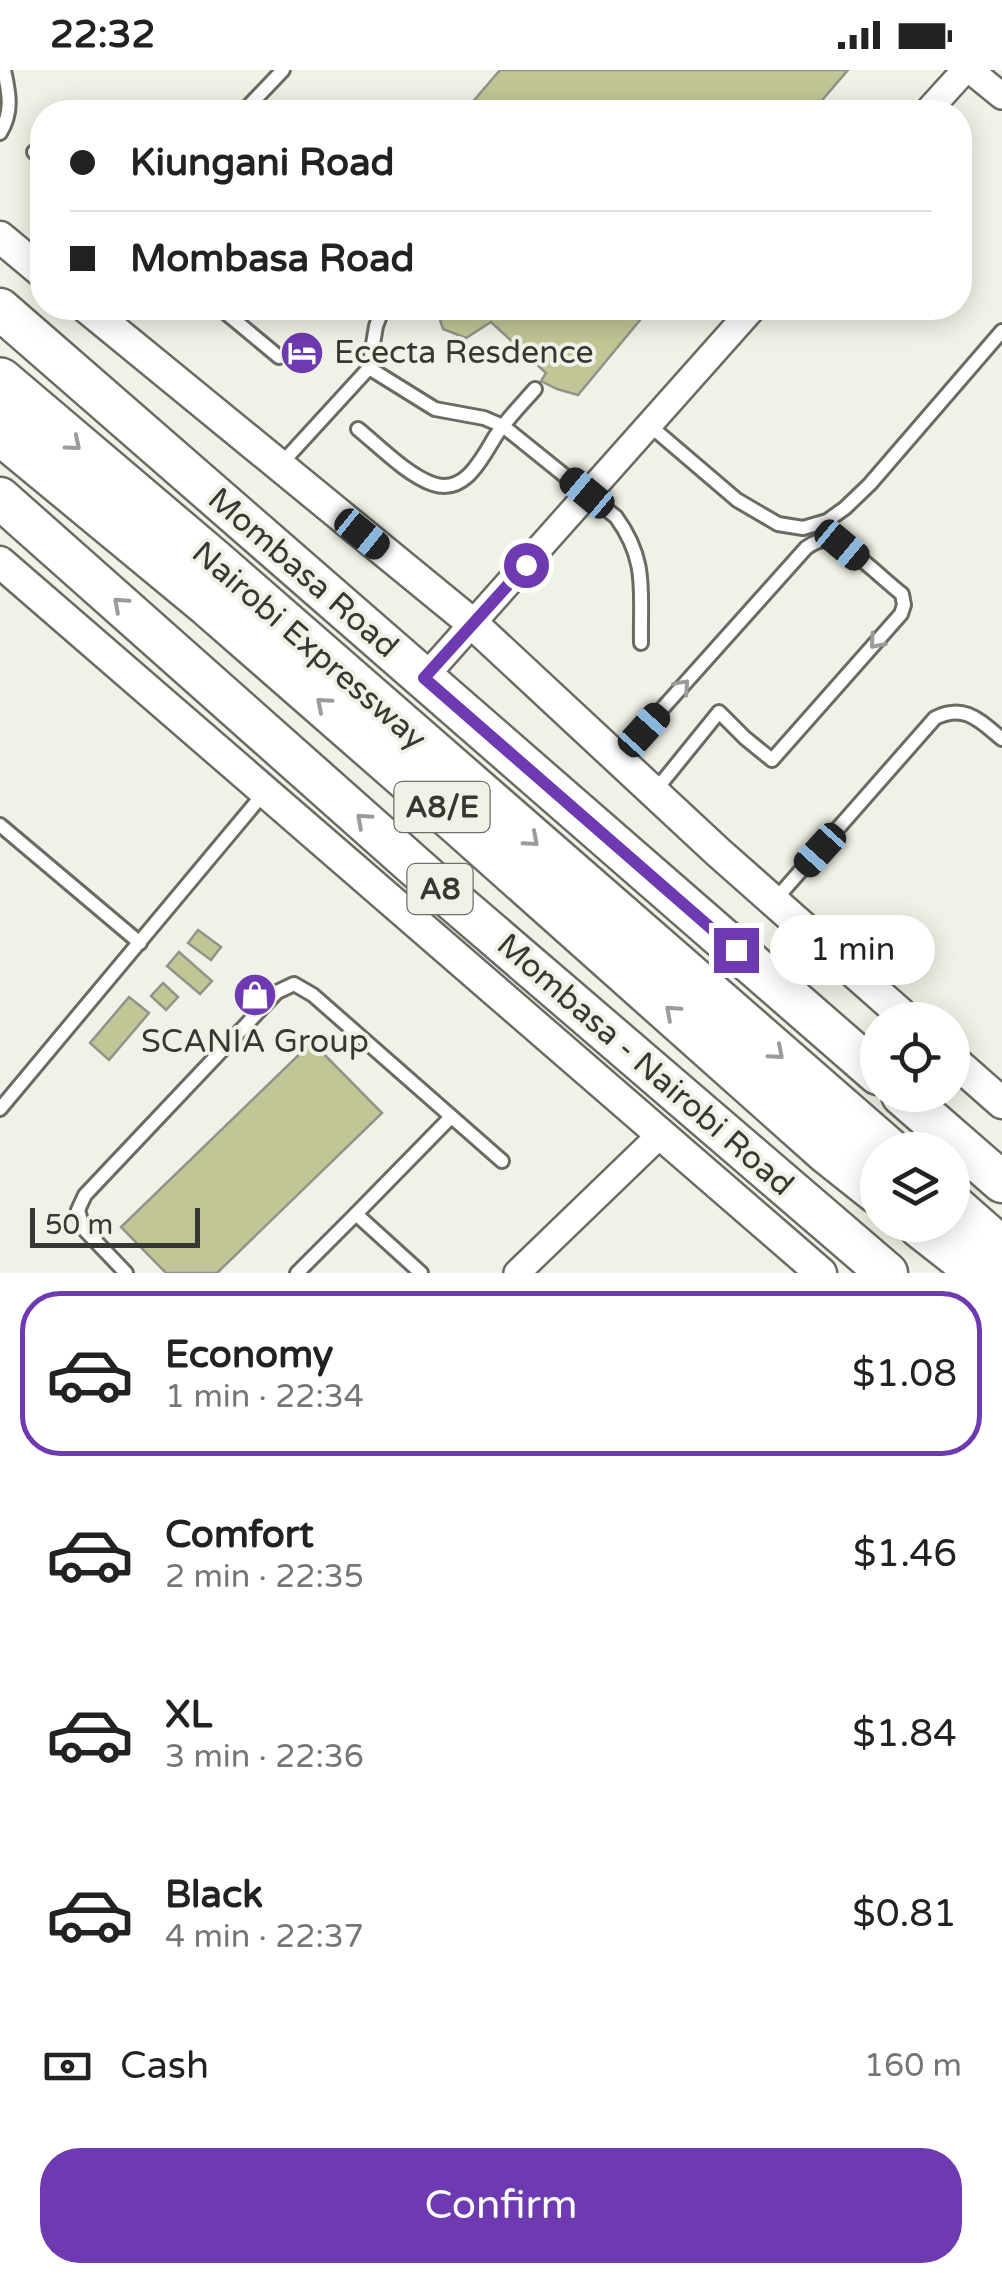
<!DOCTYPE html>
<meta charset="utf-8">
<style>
body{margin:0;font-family:"Varela Round",sans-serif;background:#f2f2f2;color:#222;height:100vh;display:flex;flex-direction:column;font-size:38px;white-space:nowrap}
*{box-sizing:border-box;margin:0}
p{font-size:32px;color:#767676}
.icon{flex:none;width:55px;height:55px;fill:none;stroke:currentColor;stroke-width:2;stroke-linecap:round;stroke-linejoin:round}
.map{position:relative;height:1203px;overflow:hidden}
.side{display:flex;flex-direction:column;background:#fff;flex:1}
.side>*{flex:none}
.top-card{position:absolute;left:30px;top:30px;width:942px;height:220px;border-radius:40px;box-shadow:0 5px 25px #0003;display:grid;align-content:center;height:220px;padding:0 40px;background:#fff}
.tools{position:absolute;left:860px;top:932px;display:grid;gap:20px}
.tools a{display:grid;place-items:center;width:110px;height:110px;border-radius:50%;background:#fff;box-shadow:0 5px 25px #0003;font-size:50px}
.scale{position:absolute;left:30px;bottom:25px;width:170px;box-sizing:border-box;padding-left:10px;border:5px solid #373833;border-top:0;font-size:28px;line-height:35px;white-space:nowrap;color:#373833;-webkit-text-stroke:8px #f1f2e7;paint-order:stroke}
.end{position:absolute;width:45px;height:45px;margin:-22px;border:12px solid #6e3ab1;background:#fff;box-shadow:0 0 0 5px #fff}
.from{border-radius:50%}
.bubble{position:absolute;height:70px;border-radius:35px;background:#fff;box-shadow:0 5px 25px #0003;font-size:32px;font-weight:600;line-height:70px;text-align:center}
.car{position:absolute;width:30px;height:60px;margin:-30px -15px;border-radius:12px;box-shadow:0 0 8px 2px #0007;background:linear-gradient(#222 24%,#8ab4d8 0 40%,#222 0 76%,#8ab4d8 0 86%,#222 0)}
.top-card b{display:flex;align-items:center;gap:35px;height:95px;font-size:38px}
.top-card b+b{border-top:2px solid #e0e0e0}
.top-card i{width:25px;height:25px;background:#222}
ul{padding:18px 0 0;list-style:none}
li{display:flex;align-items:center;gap:30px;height:165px;margin:0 20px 15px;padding:0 20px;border:5px solid transparent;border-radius:40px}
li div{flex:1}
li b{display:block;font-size:38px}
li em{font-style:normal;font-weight:600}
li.selected{border-color:#6e3ab1}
li>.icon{width:90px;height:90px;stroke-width:1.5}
.pay{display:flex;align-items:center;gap:25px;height:110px;padding:0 40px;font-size:38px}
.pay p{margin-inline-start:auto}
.button{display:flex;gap:20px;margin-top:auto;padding:20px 40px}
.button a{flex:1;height:115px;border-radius:40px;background:#6e3ab1;color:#fff;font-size:40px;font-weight:600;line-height:115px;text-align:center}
.status{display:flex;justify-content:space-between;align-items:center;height:70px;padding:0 50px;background:#fff;direction:ltr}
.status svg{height:28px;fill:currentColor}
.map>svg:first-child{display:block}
</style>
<div class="status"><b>22:32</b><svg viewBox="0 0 49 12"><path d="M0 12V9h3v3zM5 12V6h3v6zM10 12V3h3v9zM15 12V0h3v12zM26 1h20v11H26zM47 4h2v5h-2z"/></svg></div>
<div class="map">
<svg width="1002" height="1203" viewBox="0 0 1002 1203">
<rect width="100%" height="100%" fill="#f1f2e7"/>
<g fill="#c2c595" stroke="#929389" stroke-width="2.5">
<path d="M500,0h348l-36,42h-348z"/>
<path d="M436,238h214l-72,87 -21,-6 -16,-8 5,-8 -55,-51 -25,16 -23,-9z"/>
<path d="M198,860l23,17 -10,13 -23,-17z"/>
<path d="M179,882l33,29 -12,13 -33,-28z"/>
<path d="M163,913l15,14 -12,13 -15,-14z"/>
<path d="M129,927l20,16 -40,47 -19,-17z"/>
<path d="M312,972l70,71 -165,160h-51l-45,-46z"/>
</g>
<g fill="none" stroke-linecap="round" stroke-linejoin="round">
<g stroke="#6a6b62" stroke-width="18">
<g id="service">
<path d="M243,42l40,-42"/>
<path d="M0,63c13,-21 9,-40 4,-63"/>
<path d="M34,82l8,7"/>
<path d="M220,238l59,49"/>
<path d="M369,298l66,41 49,9 19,8 113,91c32,44 24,74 25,126"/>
<path d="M648,354l89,76 41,24 25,4 24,-7 18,-13 25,-24 132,-153"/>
<path d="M358,359c21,17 49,46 75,55 32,11 49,-26 62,-47 11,-17 27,-33 40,-48"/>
<path d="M281,394l88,-96 7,-42 7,-18"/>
<path d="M619,687l187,-209c7,-5 14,-9 23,-8 17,2 57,42 73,54l2,11 -3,9 -129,146 -27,-22 -26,-26 -64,79"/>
<path d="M0,755l140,118"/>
<path d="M775,830l160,-182c30,-15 45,3 67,21"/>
<path d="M0,1039l264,-316"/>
<path d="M126,1203l-43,-45 -5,-18 7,-15 192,-203 17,-8 19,11 189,166"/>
<path d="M297,1203l59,-59"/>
<path d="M421,1203l-65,-59 95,-97"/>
</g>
</g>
<g stroke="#6a6b62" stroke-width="30">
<g id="minor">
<path d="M970,0l32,26"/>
<path d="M927,42l38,-42"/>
<path d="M424,608c110,-123 219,-247 329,-370"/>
<path d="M517,1203l143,-138"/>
</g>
</g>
<g stroke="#6a6b62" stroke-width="35">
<g id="tertiary">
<path d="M0,167l42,35"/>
<path d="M87,238l386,316 245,228 190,168"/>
<path d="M0,492l821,711"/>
<path d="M952,989l50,44"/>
</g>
</g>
<g stroke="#6a6b62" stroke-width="45">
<g id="trunk">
<path d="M0,239l878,765"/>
<path d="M0,428l455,404 432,371"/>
<path d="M902,1025l100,87"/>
</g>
</g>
<g stroke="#6a6b62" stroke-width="50">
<g id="motorway">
<path d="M0,311l212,180 675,589"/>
<path d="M0,361l208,172 254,222 367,327 49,39"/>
<path d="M952,1137l50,44"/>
<path d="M921,1155l61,48"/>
</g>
</g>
<use href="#service" stroke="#fff" stroke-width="12"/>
<use href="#minor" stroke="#fff" stroke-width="25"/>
<use href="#tertiary" stroke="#fff" stroke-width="30"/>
<use href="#trunk" stroke="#fff" stroke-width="40"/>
<use href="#motorway" stroke="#fff" stroke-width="45"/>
</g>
<defs><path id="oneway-chevron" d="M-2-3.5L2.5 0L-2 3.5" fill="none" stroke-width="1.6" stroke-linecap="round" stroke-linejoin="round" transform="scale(2.5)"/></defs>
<g stroke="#9b9c99">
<use href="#oneway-chevron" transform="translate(74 374) rotate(40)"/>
<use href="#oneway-chevron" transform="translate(120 534) rotate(-138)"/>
<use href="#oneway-chevron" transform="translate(876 572) rotate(131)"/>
<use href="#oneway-chevron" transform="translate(683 616) rotate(-48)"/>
<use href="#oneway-chevron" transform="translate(323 634) rotate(-139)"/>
<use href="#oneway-chevron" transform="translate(363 750) rotate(-138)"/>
<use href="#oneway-chevron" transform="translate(532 770) rotate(41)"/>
<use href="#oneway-chevron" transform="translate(672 942) rotate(-138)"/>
<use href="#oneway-chevron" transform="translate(777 983) rotate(41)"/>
</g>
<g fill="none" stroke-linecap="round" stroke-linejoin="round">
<path stroke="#6e3ab1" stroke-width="12" d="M526,495l-102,113 312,272"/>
</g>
<defs>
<g id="hotel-disc" transform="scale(2.25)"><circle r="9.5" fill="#6e3ab1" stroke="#f1f2e7"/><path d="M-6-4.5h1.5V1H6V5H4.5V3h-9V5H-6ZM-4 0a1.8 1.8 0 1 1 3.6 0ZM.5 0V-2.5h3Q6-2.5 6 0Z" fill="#fff"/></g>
<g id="shop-disc" transform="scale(2.25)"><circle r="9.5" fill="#6e3ab1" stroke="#f1f2e7"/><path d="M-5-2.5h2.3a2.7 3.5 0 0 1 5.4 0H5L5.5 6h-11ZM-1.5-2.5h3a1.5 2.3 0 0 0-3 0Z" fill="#fff"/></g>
</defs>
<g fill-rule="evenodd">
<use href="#hotel-disc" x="302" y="283"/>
<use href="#shop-disc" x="255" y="925"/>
</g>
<g text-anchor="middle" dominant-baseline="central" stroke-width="8" stroke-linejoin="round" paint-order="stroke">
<g fill="#f1f2e7" stroke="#6f7069" stroke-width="2.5">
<rect x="394.5" y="712" width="95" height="50" rx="8"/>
<rect x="407.5" y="794" width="65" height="50" rx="8"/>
</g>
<g font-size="30" font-weight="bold" fill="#373833">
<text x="442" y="737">A8/E</text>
<text x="440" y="819">A8</text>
</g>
<g font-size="32" fill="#373833" stroke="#f1f2e7" text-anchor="start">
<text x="334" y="283">Ececta Resdence</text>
<text x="255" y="972" text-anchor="middle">SCANIA Group</text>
</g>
<g font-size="32" fill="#373833" stroke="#f1f2e7">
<text transform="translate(303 503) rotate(41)">Mombasa Road</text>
<text transform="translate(309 576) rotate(41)">Nairobi Expressway</text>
<text transform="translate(645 995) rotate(41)">Mombasa - Nairobi Road</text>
</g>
</g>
</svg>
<div class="tools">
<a><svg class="icon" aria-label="locate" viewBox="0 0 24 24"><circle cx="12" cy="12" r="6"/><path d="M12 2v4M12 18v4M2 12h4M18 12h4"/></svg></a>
<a><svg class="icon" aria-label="layers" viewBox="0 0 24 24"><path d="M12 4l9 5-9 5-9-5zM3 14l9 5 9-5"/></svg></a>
</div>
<div class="scale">50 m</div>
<i class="end from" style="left:526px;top:495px"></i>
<i class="end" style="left:736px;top:880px"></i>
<div class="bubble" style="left:770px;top:845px;width:165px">1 min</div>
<i class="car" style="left:587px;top:423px;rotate:310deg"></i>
<i class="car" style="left:362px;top:464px;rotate:129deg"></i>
<i class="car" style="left:842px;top:475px;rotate:130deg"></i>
<i class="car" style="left:644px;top:660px;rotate:42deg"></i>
<i class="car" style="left:820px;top:780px;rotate:222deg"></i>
<div class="top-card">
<b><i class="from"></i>Kiungani Road</b>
<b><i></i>Mombasa Road</b>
</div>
</div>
<section class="side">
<ul>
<li class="selected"><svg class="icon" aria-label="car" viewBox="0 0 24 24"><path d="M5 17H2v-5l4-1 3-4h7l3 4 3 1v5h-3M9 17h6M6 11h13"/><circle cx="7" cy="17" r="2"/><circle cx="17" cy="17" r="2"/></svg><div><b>Economy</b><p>1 min · 22:34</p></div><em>$1.08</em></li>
<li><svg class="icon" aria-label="car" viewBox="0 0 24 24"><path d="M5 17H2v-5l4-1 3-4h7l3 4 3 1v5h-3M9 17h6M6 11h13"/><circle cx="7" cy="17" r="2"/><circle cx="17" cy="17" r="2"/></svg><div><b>Comfort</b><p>2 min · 22:35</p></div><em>$1.46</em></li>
<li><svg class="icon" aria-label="car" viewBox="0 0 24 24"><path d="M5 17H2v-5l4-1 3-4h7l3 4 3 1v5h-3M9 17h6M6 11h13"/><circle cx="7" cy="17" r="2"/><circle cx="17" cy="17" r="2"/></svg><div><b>XL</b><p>3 min · 22:36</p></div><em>$1.84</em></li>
<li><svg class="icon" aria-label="car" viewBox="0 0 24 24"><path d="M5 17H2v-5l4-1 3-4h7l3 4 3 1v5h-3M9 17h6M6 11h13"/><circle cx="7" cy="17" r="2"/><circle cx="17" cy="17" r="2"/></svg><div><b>Black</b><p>4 min · 22:37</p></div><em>$0.81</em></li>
</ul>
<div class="pay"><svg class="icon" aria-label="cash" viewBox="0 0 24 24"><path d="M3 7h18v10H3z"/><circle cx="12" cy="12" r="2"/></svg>Cash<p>160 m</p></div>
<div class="button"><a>Confirm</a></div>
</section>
